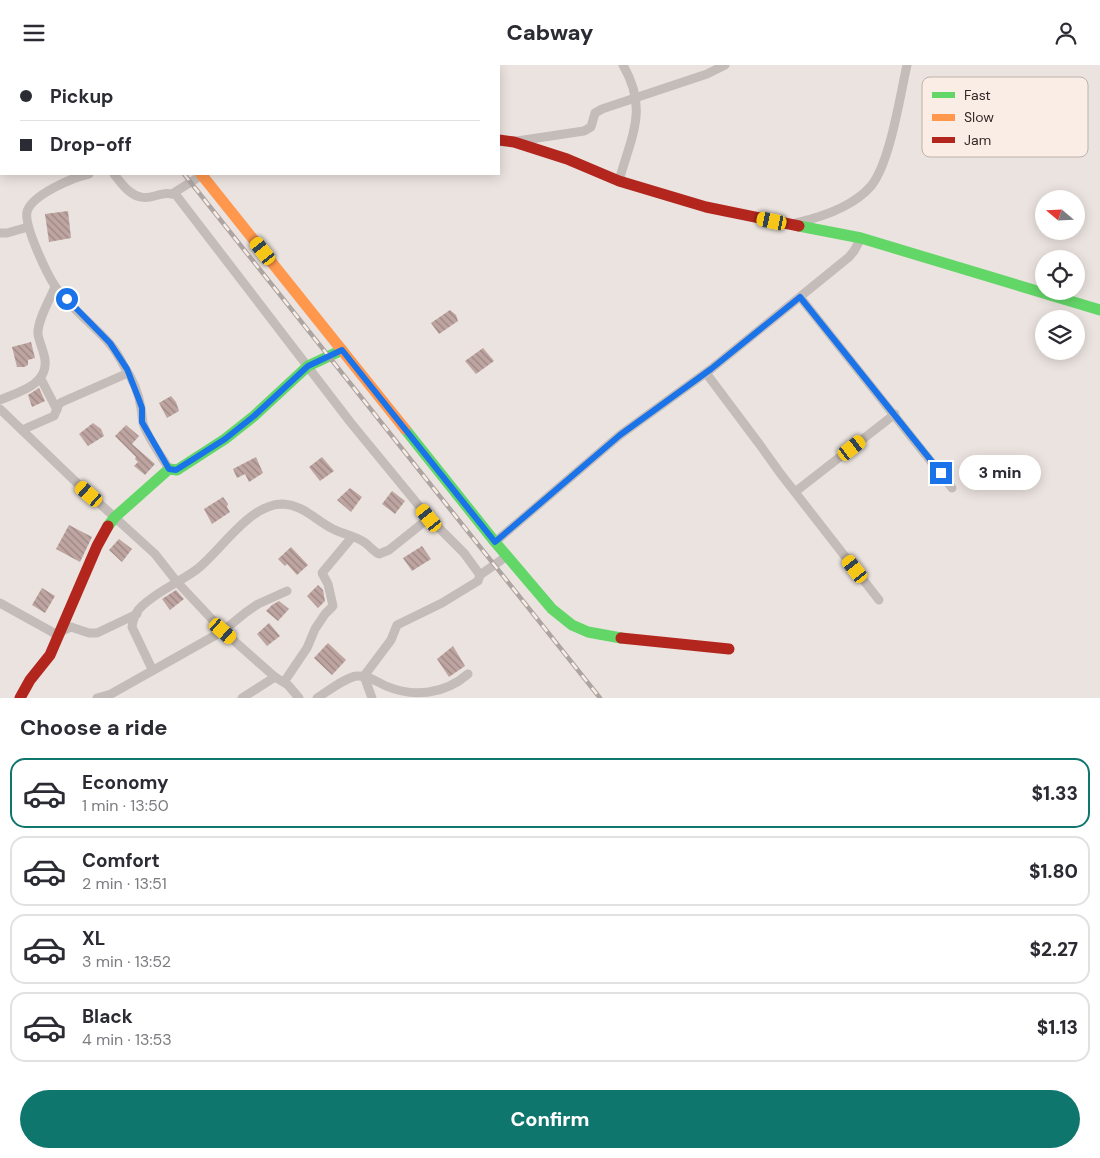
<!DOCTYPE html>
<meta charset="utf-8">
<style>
body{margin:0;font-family:"DM Sans",sans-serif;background:#f2f2f3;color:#2b2b33;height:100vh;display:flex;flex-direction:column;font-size:19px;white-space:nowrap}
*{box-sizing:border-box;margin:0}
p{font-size:16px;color:#7c7c81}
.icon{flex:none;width:28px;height:28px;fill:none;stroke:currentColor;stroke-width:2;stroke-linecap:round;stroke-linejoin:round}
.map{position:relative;height:633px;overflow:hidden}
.side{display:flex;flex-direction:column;background:#fff;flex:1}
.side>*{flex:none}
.top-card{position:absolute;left:0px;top:0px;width:500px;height:110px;box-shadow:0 2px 12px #0003;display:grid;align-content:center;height:110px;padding:0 20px;background:#fff}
.needle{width:32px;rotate:289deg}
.fabs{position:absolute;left:1035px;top:125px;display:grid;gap:10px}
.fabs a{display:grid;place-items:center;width:50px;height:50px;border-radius:50%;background:#fff;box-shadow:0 2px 12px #0003;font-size:25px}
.end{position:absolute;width:22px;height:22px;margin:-11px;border:6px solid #1a73e8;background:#fff;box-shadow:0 0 0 2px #fff}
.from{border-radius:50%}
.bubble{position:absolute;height:35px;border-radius:18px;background:#fff;box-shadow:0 2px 12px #0003;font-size:16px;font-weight:800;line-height:35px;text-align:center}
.car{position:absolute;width:15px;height:30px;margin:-15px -8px;border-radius:6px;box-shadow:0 0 4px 1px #0007;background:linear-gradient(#f5c518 24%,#345 0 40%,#f5c518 0 76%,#345 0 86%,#f5c518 0)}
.top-card b{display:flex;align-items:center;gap:18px;height:48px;font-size:19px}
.top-card b+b{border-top:1px solid #e1e1e2}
.top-card i{width:12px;height:12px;background:#2b2b33}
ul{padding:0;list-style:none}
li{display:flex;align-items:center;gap:15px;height:70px;margin:0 10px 8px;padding:0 10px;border:2px solid #e1e1e2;border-radius:15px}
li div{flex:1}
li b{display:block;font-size:19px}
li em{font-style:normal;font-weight:800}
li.active{border-color:#0f766e}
li>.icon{width:45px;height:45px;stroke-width:1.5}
h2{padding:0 20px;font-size:22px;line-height:60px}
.action{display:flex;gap:10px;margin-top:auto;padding:10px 20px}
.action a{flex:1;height:58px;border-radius:30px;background:#0f766e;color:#fff;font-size:20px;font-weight:800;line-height:58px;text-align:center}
header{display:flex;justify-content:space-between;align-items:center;height:65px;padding:0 20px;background:#fff;font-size:22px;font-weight:800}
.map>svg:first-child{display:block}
</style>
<header><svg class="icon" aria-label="menu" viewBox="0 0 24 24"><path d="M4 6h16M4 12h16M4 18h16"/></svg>Cabway<svg class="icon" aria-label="person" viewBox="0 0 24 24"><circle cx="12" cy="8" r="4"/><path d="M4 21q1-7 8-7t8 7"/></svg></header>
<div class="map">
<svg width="1100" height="633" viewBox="0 0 1100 633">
<defs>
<pattern id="building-back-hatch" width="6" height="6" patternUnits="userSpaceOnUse" patternTransform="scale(1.25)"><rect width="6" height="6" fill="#bea5a1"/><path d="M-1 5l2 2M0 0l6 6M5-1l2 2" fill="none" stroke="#9b8683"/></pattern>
</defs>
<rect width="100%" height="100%" fill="#ebe3df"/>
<g fill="url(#building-back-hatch)">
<path d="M68,146l3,27 -22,4 -4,-28z"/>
<path d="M450,245l6,5 2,6 -19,13 -8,-11z"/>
<path d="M31,277l4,16 -7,2v5l-4,2h-7l-5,-20z"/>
<path d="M483,283l11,13 -18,13 -11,-13z"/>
<path d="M39,323l6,13 -13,6 -4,-12z"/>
<path d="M171,331l5,6 3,9 -12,7 -8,-15z"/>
<path d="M93,358l8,6 3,7 -16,10 -9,-12z"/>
<path d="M126,360l13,11 -7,8 23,20 -10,11 -11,-9 4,-4 -3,-3 1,-2 -21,-21z"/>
<path d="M256,392l7,16 -14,9 -4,-8 -8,4 -4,-9z"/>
<path d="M322,392l12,14 -14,10 -11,-14z"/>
<path d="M350,423l12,9 -11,15 -14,-12z"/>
<path d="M392,426l13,10 -10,13 -13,-10z"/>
<path d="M223,432l5,7 -1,3 3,5 -18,12 -8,-15z"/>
<path d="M69,460l23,12 -12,25 -24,-13z"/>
<path d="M119,474l13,10 -10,13 -13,-12z"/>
<path d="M422,481l9,13 -19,12 -9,-13z"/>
<path d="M291,482l17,18 -11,10 -10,-11 -2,2 -7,-7z"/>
<path d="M318,520l5,5 2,11 -7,7 -11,-12z"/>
<path d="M42,523l13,8 -10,17 -13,-8z"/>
<path d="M176,525l8,9 -14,11 -8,-11z"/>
<path d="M279,536l10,8 -11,12 -12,-10 6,-6z"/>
<path d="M269,558l11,13 -13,10 -10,-12z"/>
<path d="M328,578l18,17 -14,15 -18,-17z"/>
<path d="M453,581l12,20 -16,11 -12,-18z"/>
</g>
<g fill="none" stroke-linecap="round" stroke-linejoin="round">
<g stroke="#c4bcb8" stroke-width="9">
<path d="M51,0l1,1"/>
<path d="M120,0l1,1"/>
<path d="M156,0l3,1"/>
<path d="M306,1l1,-1"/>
<path d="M450,1l4,-1"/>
<path d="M517,76l67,-10 7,-4 4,-14 7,-4 105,-35 18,-9"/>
<path d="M89,109c-15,3 -58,21 -62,38 -3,14 20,62 28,74 13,20 39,39 55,58 5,6 10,14 14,22 8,12 15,28 17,42 1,5 1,10 2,15 3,12 19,34 26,46"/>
<path d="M114,109c7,9 15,21 27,23 12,3 19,-7 35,-2l175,228 78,95 35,35 16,22 -2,6 -36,22 -45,22 -6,15 -27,36 8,22"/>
<path d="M619,116c12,-45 30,-71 4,-116"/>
<path d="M172,129l30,-19"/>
<path d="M796,158c26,-6 57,-16 75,-37 19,-23 29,-90 36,-121"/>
<path d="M0,168h7l21,-6"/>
<path d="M800,232l152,191"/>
<path d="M706,308l54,72 20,28 99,127"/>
<path d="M41,314l16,31"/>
<path d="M0,335c18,-8 48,-15 45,-40 -1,-9 -6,-18 -7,-26 -1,-13 12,-35 17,-47"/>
<path d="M0,344l77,74 78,71 22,28 46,49 52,46 13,8 11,13"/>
<path d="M22,365l32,-14 5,-12 3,-2 66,-29"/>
<path d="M795,427l100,-78"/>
<path d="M495,477l125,-107 91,-66 138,-112 5,-6 7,-13"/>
<path d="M480,510l27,-19"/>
<path d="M0,538l54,30h4l13,-6 18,6h8l40,-19"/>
<path d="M152,604l-20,-42c1,-8 4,-16 10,-21 16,-15 36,-23 54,-36 24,-18 53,-66 86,-66 22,1 33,16 51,25 10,5 22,7 31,13 6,4 9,9 15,12l10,-4 40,-32"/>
<path d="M284,617l23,-34 8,-19 10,-15 8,-8 -5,-22 -6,-11 30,-36"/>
<path d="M97,633l14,-4 112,-63 22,-18 13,-9 29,-13"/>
<path d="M242,633l33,-21"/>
<path d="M317,633c10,-6 29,-21 40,-22 11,-1 20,6 29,10 28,12 59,8 82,-12"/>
</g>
<g stroke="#63d668" stroke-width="11">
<path d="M799,161l62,12 239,72"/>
<path d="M405,364l90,113 57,67 20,16 16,7 33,6"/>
<path d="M108,461l7,-9 54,-48 8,1 48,-31 29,-23 54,-50 34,-16"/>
</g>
<path stroke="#ff974d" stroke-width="11" d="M201,109l204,255"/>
<g stroke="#b3261e" stroke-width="11">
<path d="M499,75l15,2 53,17 52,22 87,26 93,19"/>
<path d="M621,573l108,11"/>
<path d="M20,633l10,-18 20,-25 47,-109 11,-20"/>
</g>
<g stroke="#aca5a2" stroke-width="4.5">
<g id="rail">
<path d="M98,0l1,1"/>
<path d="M184,109l416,524"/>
</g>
</g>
<use href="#rail" stroke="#f9ede5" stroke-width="2.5" stroke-dasharray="8" stroke-linecap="butt"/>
</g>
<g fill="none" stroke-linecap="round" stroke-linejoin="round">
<path stroke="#1a73e8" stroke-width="6" d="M67,234l43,44 17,26 11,28 4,11v14l4,7 23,40 7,1 49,-31 29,-23 54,-50 34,-16 153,192 125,-107 91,-66 89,-72 141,176"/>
</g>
<rect x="922" y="12" width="166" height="80" rx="8" fill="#f9ede5" stroke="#beb2ac" stroke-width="1"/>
<rect x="932" y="27" width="23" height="6" fill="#63d668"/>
<rect x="932" y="49" width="23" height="7" fill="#ff974d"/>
<rect x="932" y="72" width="23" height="6" fill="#b3261e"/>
<g font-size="14" fill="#342927">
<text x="964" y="35">Fast</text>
<text x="964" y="57">Slow</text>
<text x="964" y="80">Jam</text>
</g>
</svg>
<div class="fabs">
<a><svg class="needle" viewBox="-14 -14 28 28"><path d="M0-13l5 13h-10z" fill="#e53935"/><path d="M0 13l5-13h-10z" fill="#7c7c81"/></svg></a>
<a><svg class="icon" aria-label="locate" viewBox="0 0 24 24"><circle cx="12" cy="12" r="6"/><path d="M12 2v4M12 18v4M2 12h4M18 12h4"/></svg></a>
<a><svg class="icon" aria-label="layers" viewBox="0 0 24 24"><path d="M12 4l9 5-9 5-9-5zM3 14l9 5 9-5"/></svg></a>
</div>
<i class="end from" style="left:67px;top:234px"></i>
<i class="end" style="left:941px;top:408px"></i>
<div class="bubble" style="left:959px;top:390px;width:82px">3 min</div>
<i class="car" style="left:772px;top:156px;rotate:282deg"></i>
<i class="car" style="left:263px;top:186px;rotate:322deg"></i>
<i class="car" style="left:852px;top:383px;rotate:52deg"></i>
<i class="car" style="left:89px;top:429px;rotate:311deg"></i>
<i class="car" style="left:429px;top:453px;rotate:321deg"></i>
<i class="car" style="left:855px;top:504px;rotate:322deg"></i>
<i class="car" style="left:223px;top:566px;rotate:131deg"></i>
<div class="top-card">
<b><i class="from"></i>Pickup</b>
<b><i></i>Drop-off</b>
</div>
</div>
<section class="side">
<h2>Choose a ride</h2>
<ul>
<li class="active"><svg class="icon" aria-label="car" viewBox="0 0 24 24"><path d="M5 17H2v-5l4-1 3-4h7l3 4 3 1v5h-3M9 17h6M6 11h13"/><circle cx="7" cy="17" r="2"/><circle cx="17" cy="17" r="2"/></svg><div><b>Economy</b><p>1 min · 13:50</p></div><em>$1.33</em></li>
<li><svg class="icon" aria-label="car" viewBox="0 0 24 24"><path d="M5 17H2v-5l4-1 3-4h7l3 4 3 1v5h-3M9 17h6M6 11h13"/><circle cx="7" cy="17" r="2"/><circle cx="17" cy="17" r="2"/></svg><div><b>Comfort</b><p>2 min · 13:51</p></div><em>$1.80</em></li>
<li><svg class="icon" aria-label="car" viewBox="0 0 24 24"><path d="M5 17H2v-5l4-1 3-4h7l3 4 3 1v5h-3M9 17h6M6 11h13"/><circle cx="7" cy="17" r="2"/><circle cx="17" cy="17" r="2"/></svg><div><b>XL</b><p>3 min · 13:52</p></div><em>$2.27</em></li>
<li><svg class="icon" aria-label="car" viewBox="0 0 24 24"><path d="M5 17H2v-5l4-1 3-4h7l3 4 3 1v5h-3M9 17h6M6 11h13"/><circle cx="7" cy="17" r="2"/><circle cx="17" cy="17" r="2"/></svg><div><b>Black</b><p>4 min · 13:53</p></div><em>$1.13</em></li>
</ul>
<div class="action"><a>Confirm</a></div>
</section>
